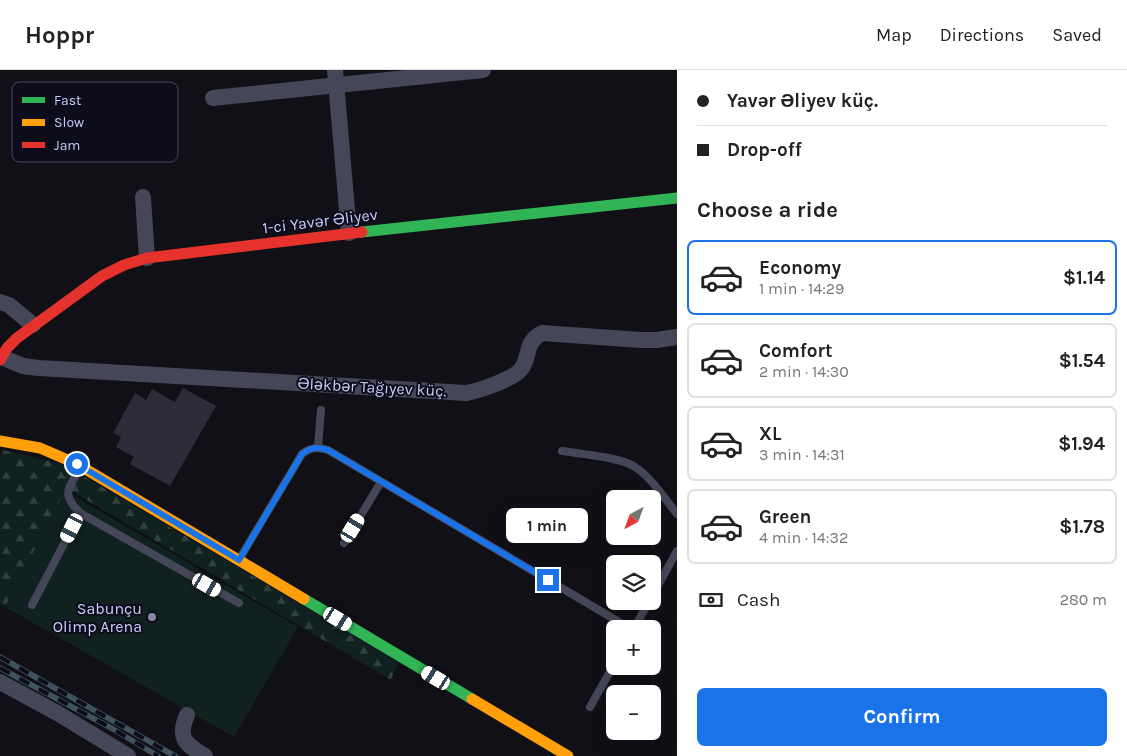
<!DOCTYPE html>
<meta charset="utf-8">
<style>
body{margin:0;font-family:Karla,sans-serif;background:#f2f2f2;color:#222;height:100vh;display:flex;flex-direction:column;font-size:19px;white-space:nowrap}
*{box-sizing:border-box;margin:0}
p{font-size:16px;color:#767676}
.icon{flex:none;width:28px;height:28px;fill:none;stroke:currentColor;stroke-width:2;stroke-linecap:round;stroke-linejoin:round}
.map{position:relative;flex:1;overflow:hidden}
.side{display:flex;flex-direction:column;background:#fff;width:450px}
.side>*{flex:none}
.banner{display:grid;align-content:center;height:110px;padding:0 20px;background:#fff}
.needle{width:32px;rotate:221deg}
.controls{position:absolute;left:606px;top:420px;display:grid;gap:10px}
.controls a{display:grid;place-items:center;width:55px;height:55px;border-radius:8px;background:#fff;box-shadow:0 5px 20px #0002;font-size:25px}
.end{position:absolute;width:22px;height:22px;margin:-11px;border:6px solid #1a73e8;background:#fff;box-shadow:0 0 0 2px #fff}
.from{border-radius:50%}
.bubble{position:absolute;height:35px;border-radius:8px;background:#fff;box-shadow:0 5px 20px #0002;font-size:16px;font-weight:700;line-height:35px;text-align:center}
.car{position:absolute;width:15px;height:30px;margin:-15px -8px;border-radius:6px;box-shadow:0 0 4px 1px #0007;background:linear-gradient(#fff 24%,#345 0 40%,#fff 0 76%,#345 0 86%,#fff 0)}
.banner b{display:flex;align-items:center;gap:18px;height:48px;font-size:19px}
.banner b+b{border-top:1px solid #e0e0e0}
.banner i{width:12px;height:12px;background:#222}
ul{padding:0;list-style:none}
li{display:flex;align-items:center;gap:15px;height:75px;margin:0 10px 8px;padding:0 10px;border:2px solid #e0e0e0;border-radius:8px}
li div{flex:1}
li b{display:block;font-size:19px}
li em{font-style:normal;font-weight:700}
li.current{border-color:#1a73e8}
li>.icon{width:45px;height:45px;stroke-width:1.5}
h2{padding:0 20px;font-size:22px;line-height:60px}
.pay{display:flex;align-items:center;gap:12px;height:55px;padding:0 20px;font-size:19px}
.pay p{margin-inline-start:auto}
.cta{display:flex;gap:10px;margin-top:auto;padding:10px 20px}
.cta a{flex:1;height:58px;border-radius:8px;background:#1a73e8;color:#fff;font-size:20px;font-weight:700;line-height:58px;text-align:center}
header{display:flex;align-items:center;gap:30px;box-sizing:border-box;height:70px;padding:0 25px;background:#fff;border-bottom:1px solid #e0e0e0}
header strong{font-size:24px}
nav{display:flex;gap:28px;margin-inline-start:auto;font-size:18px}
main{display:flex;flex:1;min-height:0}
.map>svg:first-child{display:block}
</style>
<header>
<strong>Hoppr</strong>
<nav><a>Map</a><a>Directions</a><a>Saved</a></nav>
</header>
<main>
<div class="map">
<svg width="677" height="686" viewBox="0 0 677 686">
<defs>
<pattern id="forest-firs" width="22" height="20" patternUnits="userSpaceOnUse" patternTransform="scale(1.25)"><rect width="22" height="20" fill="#10211f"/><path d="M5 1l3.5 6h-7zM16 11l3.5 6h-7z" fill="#314040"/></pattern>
</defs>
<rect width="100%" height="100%" fill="#101016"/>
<path fill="#10211f" d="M64,420l234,137 -64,110 -229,-130z"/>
<path fill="url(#forest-firs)" d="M3,380l62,15 333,197 -7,18 -325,-192 -61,119 -5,-3v-144z"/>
<path fill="#2d2d39" d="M183,318l33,18 -46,80 -40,-22 4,-7 -18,-10 5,-10 -8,-4 22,-40 11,7 6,-11 23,13z"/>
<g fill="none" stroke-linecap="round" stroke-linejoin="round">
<g stroke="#454657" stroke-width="8">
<path d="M318,377l3,-37"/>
<path d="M562,381c19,3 59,6 73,16 17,11 29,31 42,47"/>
<path d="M80,398c-11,21 -20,25 0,45l159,90"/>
<path d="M344,473l37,-61"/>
<path d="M240,488l62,-104c9,-7 15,-7 26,-4l303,179"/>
<path d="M652,526l25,-45"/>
<path d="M32,535l48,-92"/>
<path d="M634,559l15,-28"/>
<path d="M590,637l25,-44"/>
</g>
<g stroke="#454657" stroke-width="16">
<path d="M335,0l14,163"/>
<path d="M213,28l270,-28"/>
<path d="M143,127l4,61"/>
<path d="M0,232l9,3 24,20"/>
<path d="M1,287l22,9 16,2 427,25c12,-2 49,-14 56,-25 9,-14 2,-25 20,-35l99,7h16l20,-3"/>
<path d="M0,612l59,32 69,42"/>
<path d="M187,645c-10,23 -2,29 18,41"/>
</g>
<g stroke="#30b455" stroke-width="11">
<path d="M362,162l315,-34"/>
<path d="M304,529l168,100"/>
</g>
<g stroke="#ff9f0a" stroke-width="11">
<path d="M0,371l40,7 37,16 227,135"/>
<path d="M472,629l96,57"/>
</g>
<path stroke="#e5322d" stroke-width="11" d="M0,290l7,-12 10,-10 85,-62 22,-11 23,-7 215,-26"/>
<g stroke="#3e535c" stroke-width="5.5">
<g id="rail">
<path d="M0,587l175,99"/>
<path d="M0,598l113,61 45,27"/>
</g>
</g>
<use href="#rail" stroke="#0d0c1a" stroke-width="4" stroke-dasharray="11" stroke-linecap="butt"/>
</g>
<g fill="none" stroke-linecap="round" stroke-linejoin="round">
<path stroke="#1a73e8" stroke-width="6" d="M77,394l162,96 63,-106c9,-7 15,-7 26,-4l220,130"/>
</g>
<circle fill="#898aaa" stroke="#0d0c1a" stroke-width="2" cx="152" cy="547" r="5"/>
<g text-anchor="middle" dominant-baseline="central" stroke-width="4" stroke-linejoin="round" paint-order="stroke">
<g font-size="16" fill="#cacbfa" stroke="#0d0c1a">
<text transform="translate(320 151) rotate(-7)">1-ci Yavər Əliyev</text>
<text transform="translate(372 317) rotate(3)">Ələkbər Tağıyev küç.</text>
</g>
<g font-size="16" fill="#cacbfa" stroke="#0d0c1a" text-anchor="end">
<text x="142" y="538">Sabunçu<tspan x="142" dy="18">Olimp Arena</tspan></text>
</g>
</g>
<rect x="12" y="12" width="166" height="80" rx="8" fill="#0d0c1a" stroke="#46455d" stroke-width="1"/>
<rect x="22" y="27" width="23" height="6" fill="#30b455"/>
<rect x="22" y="49" width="23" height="7" fill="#ff9f0a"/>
<rect x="22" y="72" width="23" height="6" fill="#e5322d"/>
<g font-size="14" fill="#cacbfa">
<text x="54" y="35">Fast</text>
<text x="54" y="57">Slow</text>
<text x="54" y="80">Jam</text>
</g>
</svg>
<div class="controls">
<a><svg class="needle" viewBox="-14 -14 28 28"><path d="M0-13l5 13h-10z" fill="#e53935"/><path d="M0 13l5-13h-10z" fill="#767676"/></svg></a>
<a><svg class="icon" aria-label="layers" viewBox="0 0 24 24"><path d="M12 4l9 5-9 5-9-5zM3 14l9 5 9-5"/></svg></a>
<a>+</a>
<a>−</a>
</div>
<i class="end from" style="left:77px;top:394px"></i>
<i class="end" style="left:548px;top:510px"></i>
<div class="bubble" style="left:506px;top:438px;width:82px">1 min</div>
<i class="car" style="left:72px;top:458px;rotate:207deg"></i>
<i class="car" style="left:353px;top:458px;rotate:31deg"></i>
<i class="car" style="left:207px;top:515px;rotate:120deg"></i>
<i class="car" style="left:338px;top:549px;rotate:121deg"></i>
<i class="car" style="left:436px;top:608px;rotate:301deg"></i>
</div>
<section class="side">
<div class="banner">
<b><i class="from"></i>Yavər Əliyev küç.</b>
<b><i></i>Drop-off</b>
</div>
<h2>Choose a ride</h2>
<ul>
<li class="current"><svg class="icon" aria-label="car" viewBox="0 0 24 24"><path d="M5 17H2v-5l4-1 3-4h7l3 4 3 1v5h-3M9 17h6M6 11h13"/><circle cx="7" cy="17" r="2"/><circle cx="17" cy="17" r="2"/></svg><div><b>Economy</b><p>1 min · 14:29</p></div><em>$1.14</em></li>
<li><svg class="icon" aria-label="car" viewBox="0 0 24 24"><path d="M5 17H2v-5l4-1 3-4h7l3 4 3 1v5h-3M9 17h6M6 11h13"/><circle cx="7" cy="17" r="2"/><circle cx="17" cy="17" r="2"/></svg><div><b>Comfort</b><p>2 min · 14:30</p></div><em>$1.54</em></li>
<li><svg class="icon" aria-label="car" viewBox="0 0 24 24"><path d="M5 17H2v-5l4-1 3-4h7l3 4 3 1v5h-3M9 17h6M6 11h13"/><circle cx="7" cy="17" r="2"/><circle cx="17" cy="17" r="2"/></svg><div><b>XL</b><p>3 min · 14:31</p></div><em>$1.94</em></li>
<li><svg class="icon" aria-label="car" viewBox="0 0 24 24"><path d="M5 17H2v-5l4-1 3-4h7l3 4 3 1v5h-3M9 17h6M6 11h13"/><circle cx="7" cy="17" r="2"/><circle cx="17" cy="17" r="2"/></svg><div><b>Green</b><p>4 min · 14:32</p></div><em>$1.78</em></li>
</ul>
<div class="pay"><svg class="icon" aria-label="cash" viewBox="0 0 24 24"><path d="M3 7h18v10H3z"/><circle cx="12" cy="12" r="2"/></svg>Cash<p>280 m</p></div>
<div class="cta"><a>Confirm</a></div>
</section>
</main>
